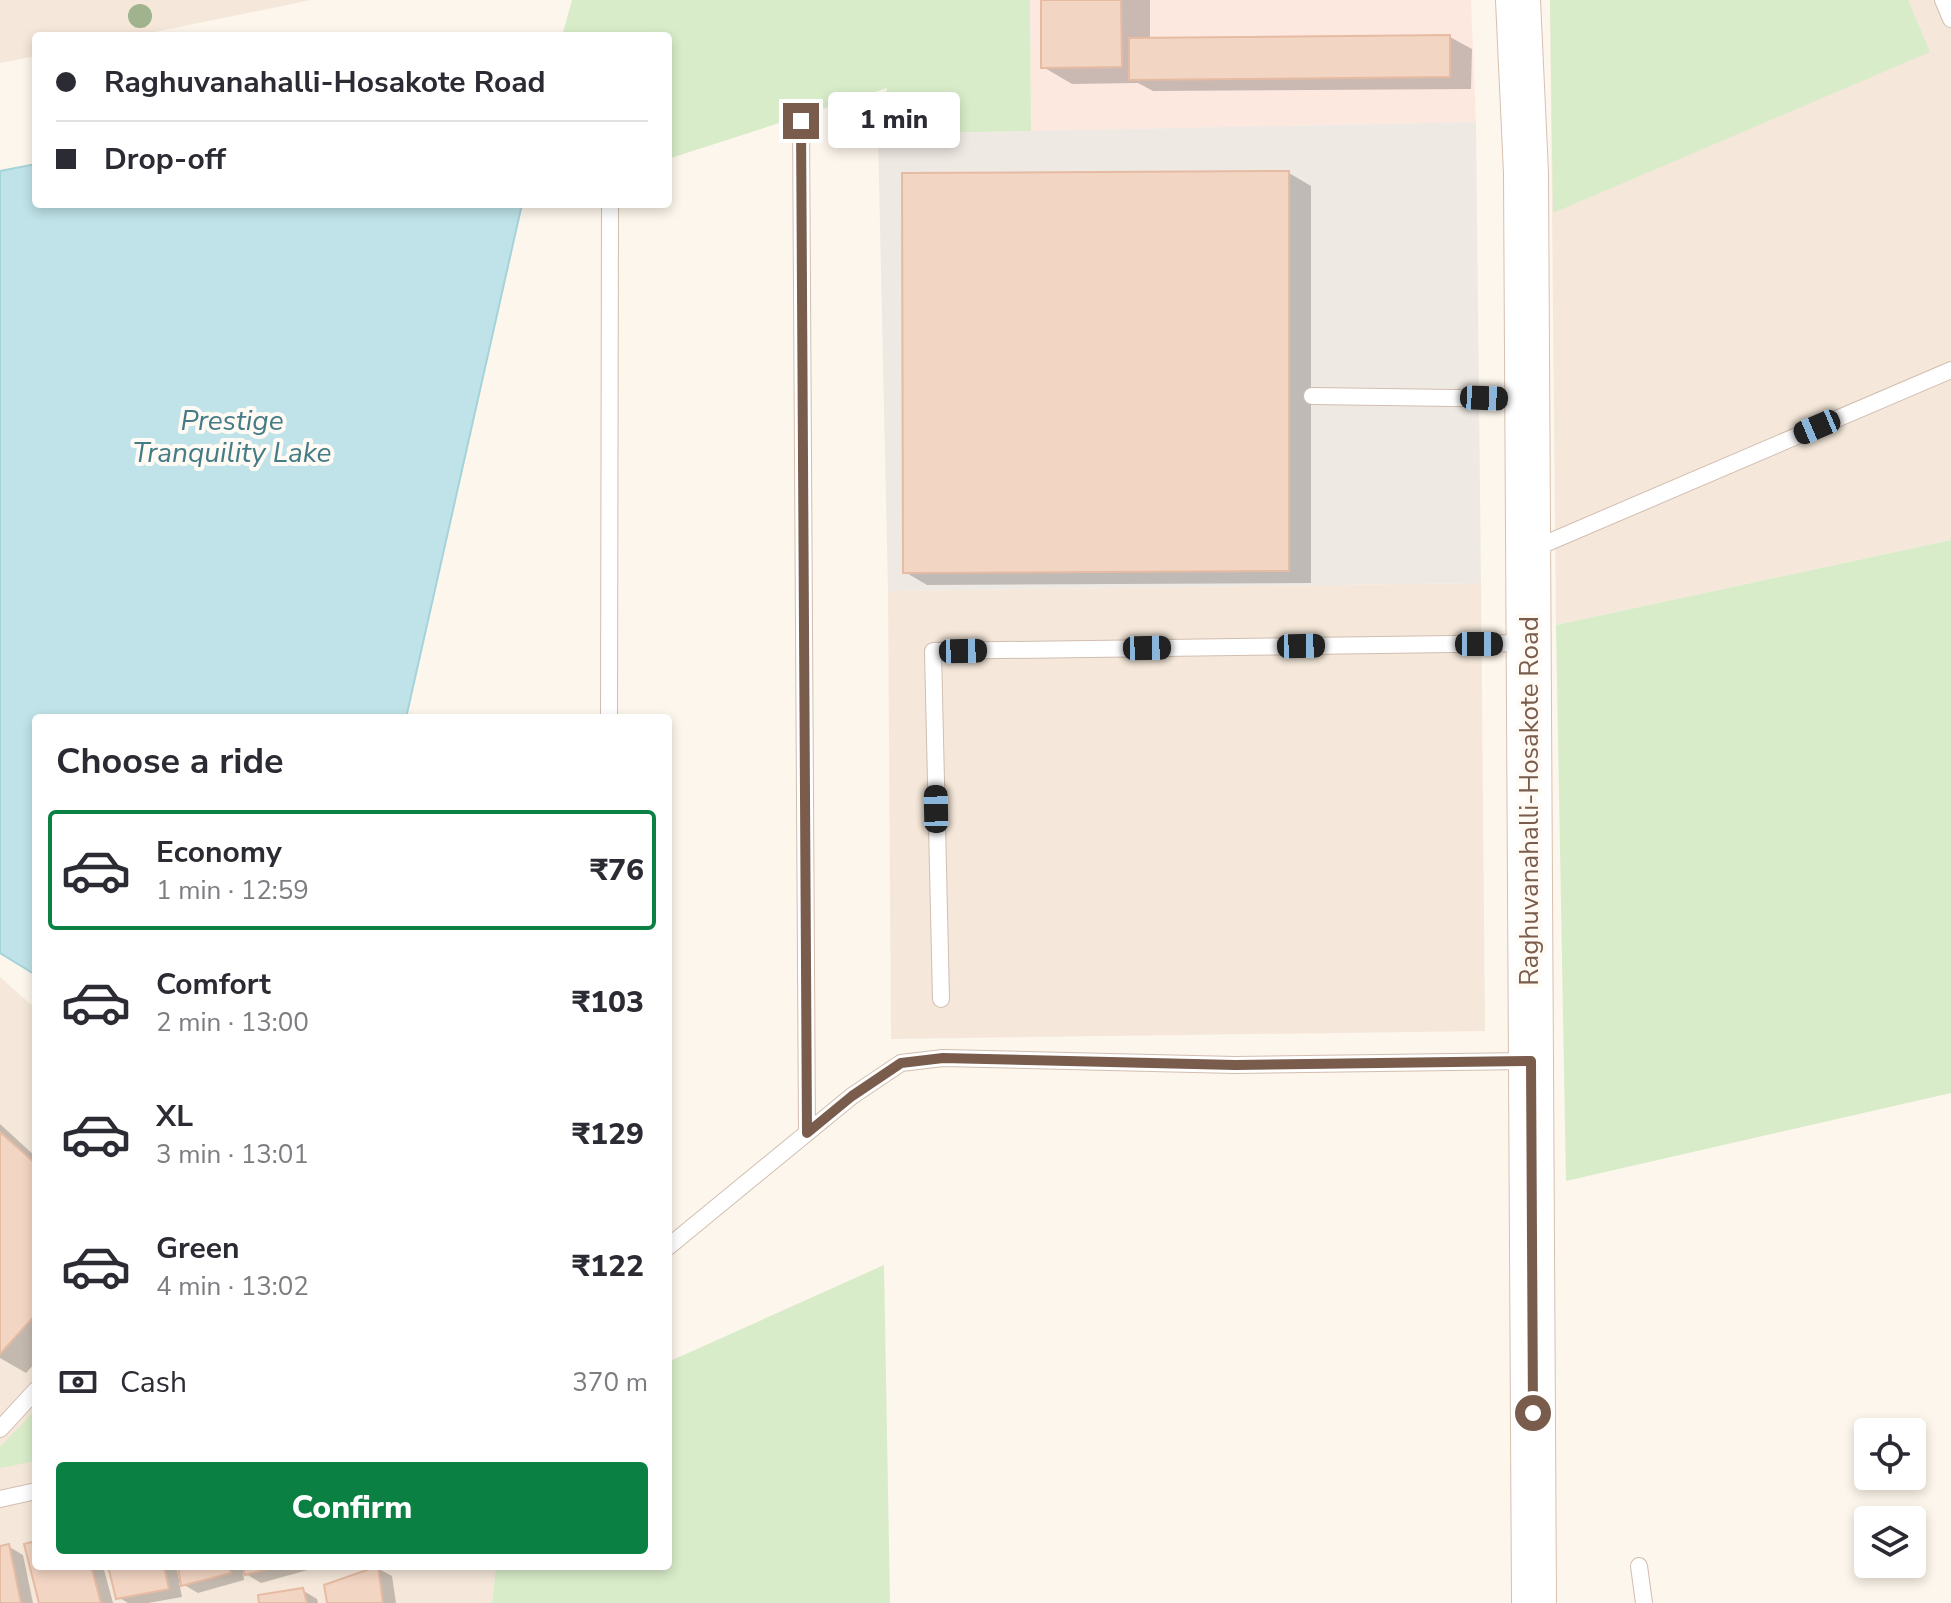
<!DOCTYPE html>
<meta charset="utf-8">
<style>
body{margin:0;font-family:"Nunito Sans",sans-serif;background:#f7f7f7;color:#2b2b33;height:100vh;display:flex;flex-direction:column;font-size:30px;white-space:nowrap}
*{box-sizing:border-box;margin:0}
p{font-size:26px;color:#7c7c81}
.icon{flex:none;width:44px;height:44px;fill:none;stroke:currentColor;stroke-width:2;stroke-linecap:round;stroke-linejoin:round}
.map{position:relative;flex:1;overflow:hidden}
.details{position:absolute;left:32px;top:714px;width:640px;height:856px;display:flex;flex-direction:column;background:#fff;border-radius:8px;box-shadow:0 4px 12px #0003}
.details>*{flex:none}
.top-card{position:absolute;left:32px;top:32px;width:640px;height:176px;border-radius:8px;box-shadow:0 4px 12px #0003;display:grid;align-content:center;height:176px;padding:0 24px;background:#fff}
.buttons{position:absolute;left:1854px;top:1418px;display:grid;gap:16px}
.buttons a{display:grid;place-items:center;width:72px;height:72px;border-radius:8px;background:#fff;box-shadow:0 4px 12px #0003;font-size:40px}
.end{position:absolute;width:36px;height:36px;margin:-18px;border:10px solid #7a5c4d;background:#fff;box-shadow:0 0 0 4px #fff}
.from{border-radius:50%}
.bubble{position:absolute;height:56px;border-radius:8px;background:#fff;box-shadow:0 4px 12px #0003;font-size:26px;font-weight:800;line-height:56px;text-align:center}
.car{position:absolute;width:24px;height:48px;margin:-24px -12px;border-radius:10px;box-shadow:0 0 6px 2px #0007;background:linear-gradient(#222 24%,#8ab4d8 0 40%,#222 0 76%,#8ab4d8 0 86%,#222 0)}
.top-card b{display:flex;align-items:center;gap:28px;height:76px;font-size:30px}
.top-card b+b{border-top:2px solid #e1e1e2}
.top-card i{width:20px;height:20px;background:#2b2b33}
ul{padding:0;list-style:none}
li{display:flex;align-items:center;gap:24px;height:120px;margin:0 16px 12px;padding:0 8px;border:4px solid transparent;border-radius:8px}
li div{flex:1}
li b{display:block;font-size:30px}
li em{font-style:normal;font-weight:800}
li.active{border-color:#0b8043}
li>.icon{width:72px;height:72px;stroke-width:1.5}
h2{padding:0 24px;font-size:36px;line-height:96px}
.pay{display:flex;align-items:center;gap:20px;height:88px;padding:0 24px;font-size:30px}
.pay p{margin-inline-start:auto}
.primary-button{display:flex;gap:16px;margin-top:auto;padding:16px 24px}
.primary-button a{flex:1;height:92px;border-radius:8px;background:#0b8043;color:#fff;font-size:32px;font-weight:800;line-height:92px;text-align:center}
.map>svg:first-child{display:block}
</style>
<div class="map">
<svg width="1951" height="1603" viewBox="0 0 1951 1603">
<rect width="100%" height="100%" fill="#fdf6ec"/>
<g fill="#f5e8da">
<path d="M0,0h311l-176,36h-99v20l-36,7z"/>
<path d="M1550,0h401v540l-395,85z"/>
<path d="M1481,583l4,448 -594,8 -3,-448z"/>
<path d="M0,977l36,32v557h460l-4,37h-492z"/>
</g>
<path fill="#fde8e0" d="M1030,0h441l5,122 -445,9z"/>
<path fill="#efe9e4" d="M1476,122l5,461 -593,8 -10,-457z"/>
<g fill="#d8ecc9">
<path d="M572,0h458l1,131 -153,3 9,-46 -219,71v-123h-106z"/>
<path d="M1550,0h358l22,52 -377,161z"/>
<path d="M1951,540v553l-385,88 -10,-556z"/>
<path d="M884,1265l6,338h-398l4,-37h172v-204z"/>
<path d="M36,1409v52l-36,7v-21z"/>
</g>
<path fill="#bfe3e8" stroke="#a5d3da" stroke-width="2" d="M36,164v40h486l-116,514h-370v257l-36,-22v-782z"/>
<g fill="#0003">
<path d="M1043,0h107v39l300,-2 22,12 -1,40 -318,2 -15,-8 -66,1 -29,-17z"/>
<path d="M1289,173l22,13v397l-384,2 -22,-13z"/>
<path d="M0,1124l36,33v205l-10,11 -26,-15z"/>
<path d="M36,1543v23h67l10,37h-72l-15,-57z"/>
<path d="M8,1546l15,9 10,48h-33v-55z"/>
<path d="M110,1566h66l3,13 3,-1 -2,-12h134l1,2 -54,15 -18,-11 1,8 -46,13 -19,-11 3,15 -34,6h-20l-10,-6z"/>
<path d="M377,1568l15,8 4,27h-67z"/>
<path d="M302,1590l15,9 1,4h-57z"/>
</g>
<g fill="#f3d5c3" stroke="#e6bba3" stroke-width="2">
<path d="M1041,0h80l1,67 -81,1z"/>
<path d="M1450,35v42l-321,3v-42z"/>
<path d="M1289,171v400l-386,2 -1,-400z"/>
<path d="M0,1132l36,32v150l-36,40z"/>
<path d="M36,1541v25h55l10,37h-62l-15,-59z"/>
<path d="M9,1544l12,59h-21v-57z"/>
<path d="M108,1566h56l5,23 -53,10z"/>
<path d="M178,1566h51l2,7 -50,13z"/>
<path d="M242,1566h39l-36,9z"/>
<path d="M378,1566l5,37h-56l-3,-18z"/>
<path d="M303,1588l4,15h-48l-1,-8z"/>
</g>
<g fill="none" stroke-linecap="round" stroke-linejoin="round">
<g stroke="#d1beb0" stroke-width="18">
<g id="lane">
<path d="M1943,0l8,19"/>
<path d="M801,121l6,1012"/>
<path d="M1312,396l213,3"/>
<path d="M1533,549l418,-179"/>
<path d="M609,718l1,-514"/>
<path d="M941,999l-8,-348 594,-8"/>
<path d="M668,1247l184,-151 49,-33 42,-5 292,7 294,-4"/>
<path d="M0,1429l36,-39"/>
<path d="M0,1499l36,-8"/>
<path d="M1639,1566l5,37"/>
</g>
</g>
<g stroke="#d6c0b0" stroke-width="46">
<path id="secondary" d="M1518,0l8,173 8,1430"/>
</g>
<use href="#lane" stroke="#fff" stroke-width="16"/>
<use href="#secondary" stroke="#fff" stroke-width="44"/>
</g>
<circle fill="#a0b28e" cx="140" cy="16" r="12"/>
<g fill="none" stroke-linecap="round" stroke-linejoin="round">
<path stroke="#7a5c4d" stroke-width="10" d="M801,121l6,1012 45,-37 49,-33 42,-5 292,7 296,-4 2,352"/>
</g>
<g text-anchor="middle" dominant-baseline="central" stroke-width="8" stroke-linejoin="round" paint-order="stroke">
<g font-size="26" fill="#7a5c4d" stroke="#fffaf3">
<text transform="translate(1529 801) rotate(-90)">Raghuvanahalli-Hosakote Road</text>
</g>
<g font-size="28" font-style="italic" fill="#437c86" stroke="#fffaf3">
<text x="232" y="421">Prestige<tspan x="232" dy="32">Tranquility Lake</tspan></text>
</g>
</g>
</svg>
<div class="buttons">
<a><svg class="icon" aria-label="locate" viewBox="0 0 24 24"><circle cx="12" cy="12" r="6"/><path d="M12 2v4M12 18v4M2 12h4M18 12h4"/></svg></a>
<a><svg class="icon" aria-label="layers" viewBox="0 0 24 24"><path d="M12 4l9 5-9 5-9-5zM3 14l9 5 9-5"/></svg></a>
</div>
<i class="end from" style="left:1533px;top:1413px"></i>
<i class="end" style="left:801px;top:121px"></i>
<div class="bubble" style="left:828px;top:92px;width:132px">1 min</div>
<i class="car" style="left:1484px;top:398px;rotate:92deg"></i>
<i class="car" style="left:1817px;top:427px;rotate:247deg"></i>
<i class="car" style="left:1479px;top:644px;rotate:90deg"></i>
<i class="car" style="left:1301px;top:646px;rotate:89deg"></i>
<i class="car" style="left:1147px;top:648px;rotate:89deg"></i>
<i class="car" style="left:963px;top:651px;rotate:89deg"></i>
<i class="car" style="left:936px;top:809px;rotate:359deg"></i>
<div class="top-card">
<b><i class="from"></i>Raghuvanahalli-Hosakote Road</b>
<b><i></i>Drop-off</b>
</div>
<section class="details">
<h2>Choose a ride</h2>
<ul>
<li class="active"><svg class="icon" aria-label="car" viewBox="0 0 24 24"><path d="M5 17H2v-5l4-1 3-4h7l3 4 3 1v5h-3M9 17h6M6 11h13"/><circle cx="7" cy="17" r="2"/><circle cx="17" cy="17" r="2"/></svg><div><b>Economy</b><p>1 min · 12:59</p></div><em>₹76</em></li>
<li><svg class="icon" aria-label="car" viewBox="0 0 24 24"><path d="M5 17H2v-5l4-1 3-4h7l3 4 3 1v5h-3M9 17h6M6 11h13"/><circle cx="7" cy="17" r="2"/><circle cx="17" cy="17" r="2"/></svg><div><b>Comfort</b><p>2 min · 13:00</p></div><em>₹103</em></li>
<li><svg class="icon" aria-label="car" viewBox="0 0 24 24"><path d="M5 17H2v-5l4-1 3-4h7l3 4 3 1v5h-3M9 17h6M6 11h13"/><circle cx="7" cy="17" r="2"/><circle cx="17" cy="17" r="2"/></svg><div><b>XL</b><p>3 min · 13:01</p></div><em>₹129</em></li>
<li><svg class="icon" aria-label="car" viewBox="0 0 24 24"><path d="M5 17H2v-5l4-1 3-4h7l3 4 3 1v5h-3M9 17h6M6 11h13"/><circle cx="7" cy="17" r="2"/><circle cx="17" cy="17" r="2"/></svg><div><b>Green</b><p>4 min · 13:02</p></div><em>₹122</em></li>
</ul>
<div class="pay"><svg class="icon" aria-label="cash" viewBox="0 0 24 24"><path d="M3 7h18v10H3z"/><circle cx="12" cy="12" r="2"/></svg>Cash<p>370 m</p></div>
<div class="primary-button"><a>Confirm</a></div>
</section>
</div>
